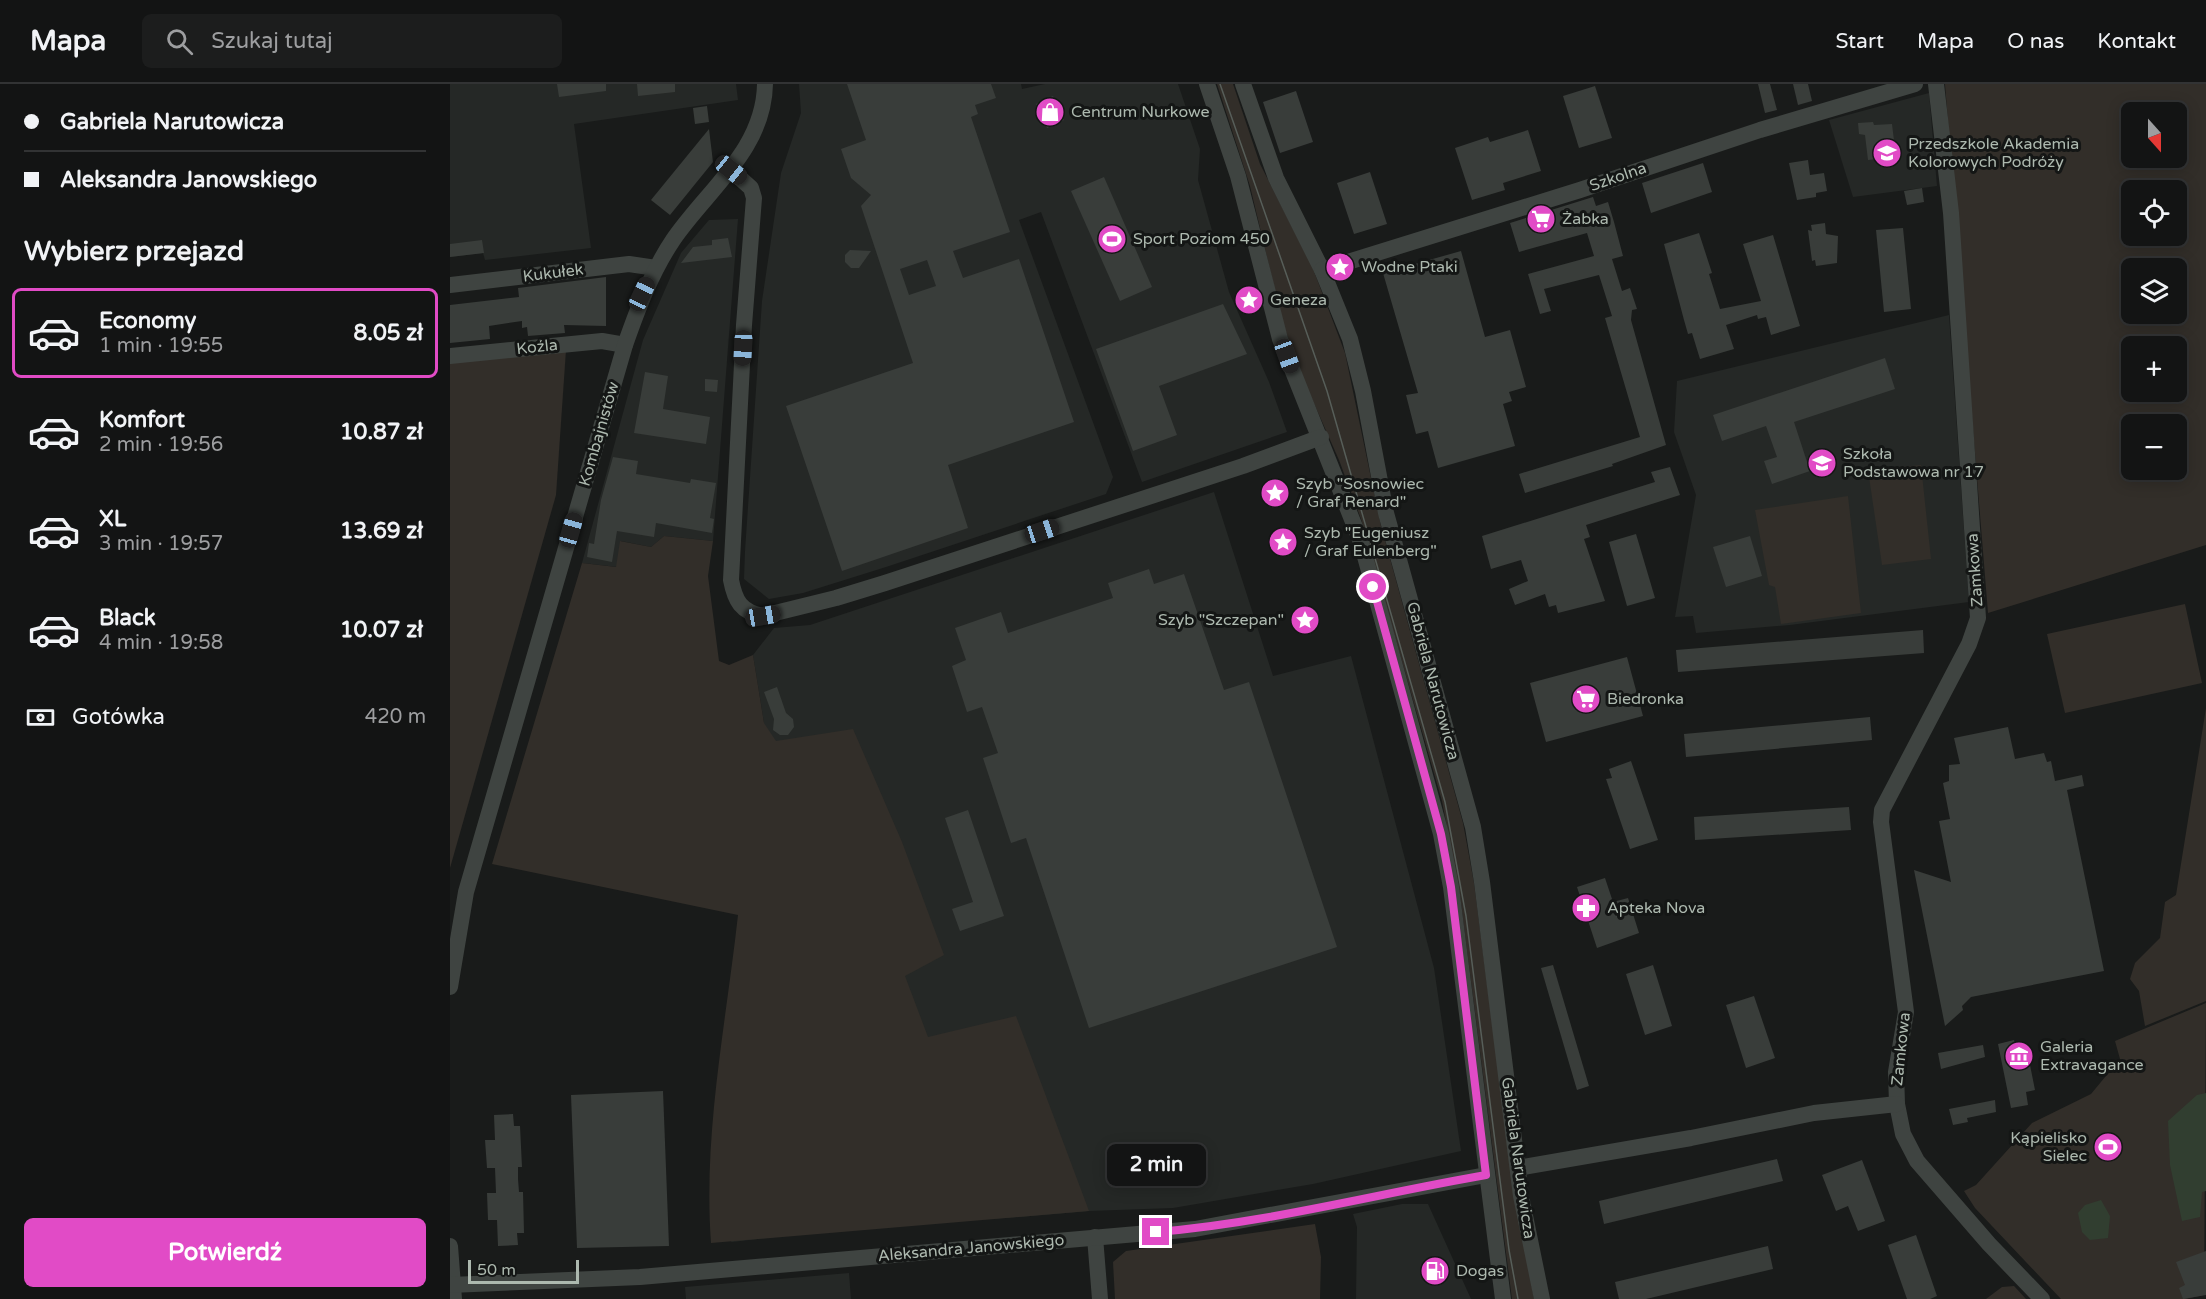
<!DOCTYPE html>
<html lang="pl">
<meta charset="utf-8">
<style>
body{margin:0;font-family:"Varela Round",sans-serif;background:#1c1d1d;color:#f1f3f6;height:100vh;display:flex;flex-direction:column;font-size:22px;white-space:nowrap}
*{box-sizing:border-box;margin:0}
p{font-size:20px;color:#9d9ea0}
.icon{flex:none;width:33px;height:33px;fill:none;stroke:currentColor;stroke-width:2;stroke-linecap:round;stroke-linejoin:round}
.map{position:relative;flex:1;overflow:hidden}
.panel{display:flex;flex-direction:column;background:#131414;width:450px}
.panel>*{flex:none}
.guide{display:grid;align-content:center;height:132px;padding:0 24px;background:#131414}
.needle{width:39px;rotate:159deg}
.controls{position:absolute;left:1671px;top:18px;display:grid;gap:12px}
.controls a{display:grid;place-items:center;width:66px;height:66px;border-radius:9px;background:#131414;box-shadow:0 3px 15px #0003,0 0 0 2px #323334;font-size:30px}
.scale{position:absolute;left:18px;bottom:15px;width:111px;box-sizing:border-box;padding-left:6px;border:3px solid #adb9af;border-top:0;font-size:16px;line-height:21px;white-space:nowrap;color:#adb9af;-webkit-text-stroke:4px #141615;paint-order:stroke}
.end{position:absolute;width:27px;height:27px;margin:-14px;border:8px solid #e14bc6;background:#fff;box-shadow:0 0 0 3px #fff}
.from{border-radius:50%}
.bubble{position:absolute;height:42px;border-radius:9px;background:#131414;box-shadow:0 3px 15px #0003,0 0 0 2px #323334;font-size:20px;font-weight:800;line-height:42px;text-align:center}
.car{position:absolute;width:18px;height:36px;margin:-18px -9px;border-radius:8px;box-shadow:0 0 4px 2px #0007;background:linear-gradient(#222 24%,#8ab4d8 0 40%,#222 0 76%,#8ab4d8 0 86%,#222 0)}
.guide b{display:flex;align-items:center;gap:21px;height:57px;font-size:22px}
.guide b+b{border-top:2px solid #323334}
.guide i{width:15px;height:15px;background:#f1f3f6}
ul{padding:0;list-style:none}
li{display:flex;align-items:center;gap:18px;height:90px;margin:0 12px 9px;padding:0 12px;border:3px solid transparent;border-radius:9px}
li div{flex:1}
li b{display:block;font-size:22px}
li em{font-style:normal;font-weight:800}
li.selected{border-color:#e14bc6}
li>.icon{width:54px;height:54px;stroke-width:1.5}
h2{padding:0 24px;font-size:27px;line-height:72px}
.pay{display:flex;align-items:center;gap:15px;height:66px;padding:0 24px;font-size:22px}
.pay p{margin-inline-start:auto}
.cta{display:flex;gap:12px;margin-top:auto;padding:12px 24px}
.cta a{flex:1;height:69px;border-radius:9px;background:#e14bc6;color:#fff;font-size:24px;font-weight:800;line-height:69px;text-align:center}
header{display:flex;align-items:center;gap:36px;box-sizing:border-box;height:84px;padding:0 30px;background:#131414;border-bottom:2px solid #323334}
header strong{font-size:28px}
nav{display:flex;gap:33px;margin-inline-start:auto;font-size:21px}
.search{width:420px;height:54px;background:#1c1d1d;display:flex;align-items:center;gap:15px;box-sizing:border-box;padding:0 21px;border-radius:9px;color:#9d9ea0;font-size:22px}
main{display:flex;flex:1;min-height:0}
.map>svg:first-child{display:block}
</style>
<header>
<strong>Mapa</strong>
<div class="search"><svg class="icon" aria-label="search" viewBox="0 0 24 24"><circle cx="10" cy="10" r="6"/><path d="M15 15l6 6"/></svg>Szukaj tutaj</div>
<nav><a>Start</a><a>Mapa</a><a>O nas</a><a>Kontakt</a></nav>
</header>
<main>
<section class="panel">
<div class="guide">
<b><i class="from"></i>Gabriela Narutowicza</b>
<b><i></i>Aleksandra Janowskiego</b>
</div>
<h2>Wybierz przejazd</h2>
<ul>
<li class="selected"><svg class="icon" aria-label="car" viewBox="0 0 24 24"><path d="M5 17H2v-5l4-1 3-4h7l3 4 3 1v5h-3M9 17h6M6 11h13"/><circle cx="7" cy="17" r="2"/><circle cx="17" cy="17" r="2"/></svg><div><b>Economy</b><p>1 min · 19:55</p></div><em>8.05 zł</em></li>
<li><svg class="icon" aria-label="car" viewBox="0 0 24 24"><path d="M5 17H2v-5l4-1 3-4h7l3 4 3 1v5h-3M9 17h6M6 11h13"/><circle cx="7" cy="17" r="2"/><circle cx="17" cy="17" r="2"/></svg><div><b>Komfort</b><p>2 min · 19:56</p></div><em>10.87 zł</em></li>
<li><svg class="icon" aria-label="car" viewBox="0 0 24 24"><path d="M5 17H2v-5l4-1 3-4h7l3 4 3 1v5h-3M9 17h6M6 11h13"/><circle cx="7" cy="17" r="2"/><circle cx="17" cy="17" r="2"/></svg><div><b>XL</b><p>3 min · 19:57</p></div><em>13.69 zł</em></li>
<li><svg class="icon" aria-label="car" viewBox="0 0 24 24"><path d="M5 17H2v-5l4-1 3-4h7l3 4 3 1v5h-3M9 17h6M6 11h13"/><circle cx="7" cy="17" r="2"/><circle cx="17" cy="17" r="2"/></svg><div><b>Black</b><p>4 min · 19:58</p></div><em>10.07 zł</em></li>
</ul>
<div class="pay"><svg class="icon" aria-label="cash" viewBox="0 0 24 24"><path d="M3 7h18v10H3z"/><circle cx="12" cy="12" r="2"/></svg>Gotówka<p>420 m</p></div>
<div class="cta"><a>Potwierdź</a></div>
</section>
<div class="map">
<svg width="1756" height="1215" viewBox="0 0 1756 1215">
<rect width="100%" height="100%" fill="#191b1a"/>
<g fill="#252826">
<path d="M0,0h286l2,16 -164,24 17,124 -106,12 -2,-7 -33,4z"/>
<path d="M349,0h222l1,5 23,-5h133l22,65 -2,31 31,112 40,90 18,50 -145,50 -101,-270 -22,8 94,257 -7,17 -220,73 -83,26 -34,6 -25,-20 1,-28 17,-250 19,-128 20,-60z"/>
<path d="M1479,9l8,93 -84,11 -24,-77z"/>
<path d="M288,135l-25,322 -49,-5 -13,11 -30,-6 -4,26 -35,-4 61,-223 38,-87 28,-33z"/>
<path d="M1499,231l20,287 -179,23 -94,8 -3,-17 -18,1 21,-122 -22,-63 3,-51z"/>
<path d="M764,408l59,184 78,-20 83,312 27,183 -148,33 -140,24 -84,3 -83,7 -108,5 -166,19 -16,-11 48,-508 -11,-68 21,-27 36,-3z"/>
<path d="M952,1120h26l43,95h-115l1,-72 -4,-13z"/>
<path d="M399,1189l2,26h-165l-1,-12z"/>
</g>
<g fill="#322e29" fill-rule="evenodd">
<path d="M767,0h16l27,80 52,102 33,87 36,173 82,297 11,60 37,285 23,131h-22l-52,-403 -18,-95 -81,-282 -22,-59 -42,-95 -15,-45 -32,-134z"/>
<path d="M1495,0h261v461l-218,68zM1682,28h44v46h-44zM1682,106h44v46h-44zM1682,184h44v46h-44zM1682,262h44v46h-44zM1682,340h44v46h-44z"/>
<path d="M116,266l-10,145 -106,373v-505z"/>
<path d="M1471,381l10,94 -49,6 -14,-95z"/>
<path d="M1398,412l13,117 -80,11 -6,-37 -6,-2 -14,-75z"/>
<path d="M214,452l49,5 -5,35 11,85 10,4 24,-10 11,68 12,18 77,-12 49,113 42,113 -39,21 23,61 88,-21 73,195 -378,32c-8,-110 15,-219 27,-328l-246,-51 90,-301 34,4 4,-26 31,6z"/>
<path d="M1735,520l17,79 -137,30 -18,-79z"/>
<path d="M1756,624v293l-61,25 -6,-35 -9,-12 5,-16 25,-25 5,-36 11,-7z"/>
<path d="M1756,919l-2,292 -19,4h-124l-86,-91 -11,-17 12,-6 56,-62 59,-29 29,-35 -5,-18z"/>
<path d="M865,1140l6,33 -1,42h-205l-2,-37 13,-11z"/>
<path d="M1564,1202l12,13h-40l16,-12z"/>
</g>
<g fill="#313e30">
<path d="M1756,1009v98l-4,1 -2,25 -18,4 -12,-56 -2,-44 29,-26z"/>
<path d="M1651,1116l9,16 -2,22 -18,2 -8,-8 -4,-19 7,-8z"/>
</g>
<g fill="#393d3a" fill-rule="evenodd">
<path d="M107,0h49v7l-47,6z"/>
<path d="M187,0h38v8l-37,4z"/>
<path d="M397,0h144l5,14 -21,7 3,9 -7,3 39,115 -57,19 10,27 56,-19 55,163 -126,43 20,63 -126,43 -56,-165 127,-43 -52,-157 10,-11 -20,-17 -10,-29 25,-9zM477,176l9,26 -27,9 -9,-26z"/>
<path d="M1308,0h12l7,26 -12,3z"/>
<path d="M1343,0h15l4,17 -14,4z"/>
<path d="M1145,2l17,52 -33,10 -16,-52z"/>
<path d="M846,7l17,51 -33,11 -17,-51z"/>
<path d="M603,12l11,24 -17,8 -11,-24z"/>
<path d="M257,22l2,16 -14,2 -2,-16z"/>
<path d="M1423,38l1,3 18,-1 4,33 -28,3 -3,-25 -6,-1 -1,-11z"/>
<path d="M259,45l4,33 -43,53 -19,-15z"/>
<path d="M1078,46l13,41 -38,12 2,7 -33,10 -17,-52 33,-11 2,5z"/>
<path d="M1358,76l2,15 14,-2 3,18 -11,2v4l-19,3 -8,-37z"/>
<path d="M1253,79l9,29 -61,21 -9,-30z"/>
<path d="M920,88l17,52 -33,10 -17,-51z"/>
<path d="M654,93l48,110 -32,14 -49,-110z"/>
<path d="M1472,104l2,14 -17,3 -3,-14z"/>
<path d="M1143,113l3,9 12,-4 6,20 9,34 -11,3 10,32 8,-3 7,21 -5,1 -1,10 35,125 -54,19 1,2 -88,27 -6,-19 121,-37 -35,-119 7,-2 -13,-41 -55,14 7,22 -11,3 -12,-40 66,-18 -7,-23 -68,19 -9,-29z"/>
<path d="M1375,139l1,11 12,2 -1,27 -21,3 -1,-6 -3,1 -4,-31 4,1 -1,-6z"/>
<path d="M1453,144l8,81 -27,3 -8,-82z"/>
<path d="M1249,149l13,40 -3,1 11,35 41,-8 -18,-57 30,-9 27,91 -29,9 -5,-18 -8,2 -1,-4 -31,10 8,24 -34,10 -8,-26 -4,1 -4,-14 -20,-76z"/>
<path d="M278,154l4,19 -51,6 12,-16 19,-2v-5z"/>
<path d="M32,156l2,13 -34,4v-13z"/>
<path d="M400,166l21,1 -12,17h-8l-6,-6v-7z"/>
<path d="M1011,167l24,86 25,-7 16,57 -17,5 3,9 -9,3 12,42 -77,22 -10,-37 -12,3 -10,-39 12,-2 -35,-120z"/>
<path d="M156,193v49l-42,-1 1,8 -37,3 -1,-9 -5,1v-7l-33,5 1,13 -40,4v-38l69,-8 -1,-9z"/>
<path d="M773,220l24,50 -88,32 18,49 -44,16 -37,-102z"/>
<path d="M1435,274l10,31 -101,33 16,49 -38,13 -8,-23 13,-4 -11,-31 -44,15 -9,-26z"/>
<path d="M195,288l23,4 -5,33 47,8 -4,27 -72,-11z"/>
<path d="M255,295l13,1 -1,12 -12,-1z"/>
<path d="M163,373l25,4 -2,13 54,9 1,-4 25,4 -6,35 4,1 -2,14 -56,-10 -2,14 -37,-6 -5,31 -25,-5 2,-14 5,1 7,-44z"/>
<path d="M1220,383l10,28 -94,30 4,12 -6,2 21,62 -47,12 -2,-8 -7,2 -4,-13 -30,11 -6,-16 19,-8 -7,-21 -30,9 -9,-33 173,-54 -4,-10z"/>
<path d="M1186,450l19,64 -28,8 -18,-64z"/>
<path d="M1300,452l12,40 -36,11 -13,-40z"/>
<path d="M699,485l5,15 30,-10 40,116 25,-8 88,265 -248,81 -63,-190 -15,5 -28,-85 15,-5 -16,-46 -15,5 -15,-46 14,-6 -11,-32 46,-16 7,21 105,-35 -5,-15z"/>
<path d="M1473,546l1,23 -246,19 -2,-22z"/>
<path d="M1177,573l16,59 -97,26 -16,-59z"/>
<path d="M327,603l9,26 7,6 1,8 -6,8h-8l-7,-5 1,-11 -10,-27z"/>
<path d="M1420,633l2,23 -186,17 -2,-23z"/>
<path d="M1558,643l7,32 29,-6 3,9 4,-1 4,20 27,-6 2,11 -17,4 37,181 -133,26 -9,9 1,4 -18,16 -31,-156 37,12 -12,-61 11,-2 -7,-36 6,-2v-16l11,-1 -6,-26z"/>
<path d="M1181,677l27,79 -28,9 -24,-70 6,-1 -3,-9z"/>
<path d="M1399,723l2,23 -156,10 -1,-23z"/>
<path d="M518,726l36,106 -44,15 -8,-22 21,-7 -28,-84z"/>
<path d="M1155,794l8,24 15,-4 11,35 -42,15 -20,-61z"/>
<path d="M1103,881l36,121 -12,4 -36,-122z"/>
<path d="M1203,881l19,61 -27,9 -19,-61z"/>
<path d="M1304,912l21,62 -29,10 -20,-63z"/>
<path d="M1564,956l2,7 10,-2 9,45 -9,2 2,13 -17,3 -13,-64z"/>
<path d="M1533,961l2,12 -44,12 -3,-16z"/>
<path d="M213,1007l6,155 -92,2 -6,-153z"/>
<path d="M1545,1016l1,12 -29,6 1,4 -15,3 -4,-16z"/>
<path d="M63,1030l1,12h6l2,41h-4v12l1,13h4l1,41h-7l1,12 -20,1 -1,-26h-9l-1,-27h9l-1,-25h-8l-2,-28h10l-1,-25z"/>
<path d="M1327,1075l6,22 -179,43 -5,-23z"/>
<path d="M1412,1076l23,61 -27,10 -10,-25 -12,5 -14,-36z"/>
<path d="M1466,1151l21,61 -7,3h-23l-19,-54z"/>
<path d="M1318,1162l5,23 -127,30h-27l-4,-17z"/>
<path d="M1756,1167v44l-23,4 -4,-11 6,-3 -9,-23z"/>
<path d="M990,1179l3,17 -13,2 -3,-17z"/>
</g>
<g fill="none" stroke-linecap="round" stroke-linejoin="round">
<g stroke="#3f4441" stroke-width="16">
<path d="M757,0l31,92 42,163 81,203 80,292 10,53 52,412"/>
<path d="M793,0l33,94 46,92 28,69 13,52 23,122 87,314 9,55 39,314 21,103"/>
<path d="M1486,0l15,129 27,405 -9,26 -87,166 -1,12 25,190 -10,60 1,32 6,30 14,27 72,83 53,55"/>
<path d="M281,86l20,18 3,10 -10,127 -13,255c4,21 10,32 32,36l73,-18 49,-15 358,-117 78,-29"/>
<path d="M872,186l258,-80 180,-60 155,-46"/>
<path d="M0,201l179,-21 27,4"/>
<path d="M0,272l152,-15 23,4"/>
<path d="M0,903l16,-95 159,-547c13,-37 26,-72 48,-105 34,-50 91,-90 92,-156"/>
<path d="M1068,1084l173,-30 123,-25 83,-9"/>
<path d="M645,1153l5,62"/>
<path d="M0,1162l4,53"/>
<path d="M0,1201l190,-8 555,-48 291,-54"/>
</g>
<path stroke="#575e59" stroke-width="1.5" d="M770,0l107,307 118,411 21,114 43,334 9,49"/>
</g>
<g fill="none" stroke-linecap="round" stroke-linejoin="round">
<path stroke="#e14bc6" stroke-width="8" d="M706,1148c111,-9 220,-38 330,-57l-35,-288 -10,-53 -68,-247"/>
</g>
<defs>
<g id="shop-disc" transform="scale(1.5)"><circle r="9.5" fill="#e14bc6" stroke="#141615"/><path d="M-5-2.5h2.3a2.7 3.5 0 0 1 5.4 0H5L5.5 6h-11ZM-1.5-2.5h3a1.5 2.3 0 0 0-3 0Z" fill="#fff"/></g>
<g id="school-disc" transform="scale(1.5)"><circle r="9.5" fill="#e14bc6" stroke="#141615"/><path d="M0-5L7-2L0 1L-7-2ZM-4 1L0 2.5L4 1V4Q0 6-4 4Z" fill="#fff"/></g>
<g id="supermarket-disc" transform="scale(1.5)"><circle r="9.5" fill="#e14bc6" stroke="#141615"/><path d="M-6-5.5h2.5l.6 2H6L4.5 2H-2.5L-4.4-4H-6ZM-1.5 3.2a1.3 1.3 0 1 0 .1 0ZM3 3.2a1.3 1.3 0 1 0 .1 0Z" fill="#fff"/></g>
<g id="stadium-disc" transform="scale(1.5)"><circle r="9.5" fill="#e14bc6" stroke="#141615"/><path d="M0-5a6.5 5 0 1 0 0 10a6.5 5 0 1 0 0-10ZM-3.5-1.8h7v3.6h-7Z" fill="#fff"/></g>
<g id="sight-disc" transform="scale(1.5)"><circle r="9.5" fill="#e14bc6" stroke="#141615"/><path d="M0-6L1.8-2.2L6-1.7L2.9 1.2L3.7 5.4L0 3.3L-3.7 5.4L-2.9 1.2L-6-1.7L-1.8-2.2Z" fill="#fff"/></g>
<g id="pharmacy-disc" transform="scale(1.5)"><circle r="9.5" fill="#e14bc6" stroke="#141615"/><path d="M-2-6h4v4h4v4h-4v4h-4v-4h-4v-4h4Z" fill="#fff"/></g>
<g id="museum-disc" transform="scale(1.5)"><circle r="9.5" fill="#e14bc6" stroke="#141615"/><path d="M0-6L6-3V-2H-6V-3ZM-5-1h2V3h-2ZM-1-1h2V3h-2ZM3-1h2V3H3ZM-6 4H6V6H-6Z" fill="#fff"/></g>
<g id="fuel-disc" transform="scale(1.5)"><circle r="9.5" fill="#e14bc6" stroke="#141615"/><path d="M-5.5-6h7V0h2V4h1.3V-2.5L3-4.5l.8-.8L6-3V5H2.5V1h-1V6h-7ZM-4.2-4.7v3.2H.2V-4.7Z" fill="#fff"/></g>
</defs>
<g fill-rule="evenodd">
<use href="#shop-disc" x="600" y="28"/>
<use href="#school-disc" x="1437" y="69"/>
<use href="#supermarket-disc" x="1091" y="135"/>
<use href="#stadium-disc" x="662" y="155"/>
<use href="#sight-disc" x="890" y="183"/>
<use href="#sight-disc" x="799" y="216"/>
<use href="#school-disc" x="1372" y="379"/>
<use href="#sight-disc" x="825" y="409"/>
<use href="#sight-disc" x="833" y="458"/>
<use href="#sight-disc" x="855" y="536"/>
<use href="#supermarket-disc" x="1136" y="615"/>
<use href="#pharmacy-disc" x="1136" y="824"/>
<use href="#museum-disc" x="1569" y="972"/>
<use href="#stadium-disc" x="1658" y="1063"/>
<use href="#fuel-disc" x="985" y="1187"/>
</g>
<g text-anchor="middle" dominant-baseline="central" stroke-width="6" stroke-linejoin="round" paint-order="stroke">
<g font-size="16" fill="#adb9af" stroke="#141615" text-anchor="start">
<text x="621" y="28">Centrum Nurkowe</text>
<text x="1458" y="60">Przedszkole Akademia<tspan x="1458" dy="18">Kolorowych Podróży</tspan></text>
<text x="1112" y="135">Żabka</text>
<text x="683" y="155">Sport Poziom 450</text>
<text x="911" y="183">Wodne Ptaki</text>
<text x="820" y="216">Geneza</text>
<text x="1393" y="370">Szkoła<tspan x="1393" dy="18">Podstawowa nr 17</tspan></text>
<text x="846" y="400">Szyb "Sosnowiec<tspan x="846" dy="18">/ Graf Renard"</tspan></text>
<text x="854" y="449">Szyb "Eugeniusz<tspan x="854" dy="18">/ Graf Eulenberg"</tspan></text>
<text x="834" y="536" text-anchor="end">Szyb "Szczepan"</text>
<text x="1157" y="615">Biedronka</text>
<text x="1157" y="824">Apteka Nova</text>
<text x="1590" y="963">Galeria<tspan x="1590" dy="18">Extravagance</tspan></text>
<text x="1637" y="1054" text-anchor="end">Kąpielisko<tspan x="1637" dy="18">Sielec</tspan></text>
<text x="1006" y="1187">Dogas</text>
</g>
<g font-size="16" fill="#adb9af" stroke="#141615">
<text transform="translate(1168 93) rotate(-19)">Szkolna</text>
<text transform="translate(103 189) rotate(-7)">Kukułek</text>
<text transform="translate(87 263) rotate(-6)">Koźla</text>
<text transform="translate(149 350) rotate(-74)">Kombajnistów</text>
<text transform="translate(1525 486) rotate(-94)">Zamkowa</text>
<text transform="translate(983 597) rotate(75)">Gabriela Narutowicza</text>
<text transform="translate(1451 965) rotate(-84)">Zamkowa</text>
<text transform="translate(1068 1074) rotate(82)">Gabriela Narutowicza</text>
<text transform="translate(521 1164) rotate(-5)">Aleksandra Janowskiego</text>
</g>
</g>
</svg>
<div class="controls">
<a><svg class="needle" viewBox="-14 -14 28 28"><path d="M0-13l5 13h-10z" fill="#e53935"/><path d="M0 13l5-13h-10z" fill="#9d9ea0"/></svg></a>
<a><svg class="icon" aria-label="locate" viewBox="0 0 24 24"><circle cx="12" cy="12" r="6"/><path d="M12 2v4M12 18v4M2 12h4M18 12h4"/></svg></a>
<a><svg class="icon" aria-label="layers" viewBox="0 0 24 24"><path d="M12 4l9 5-9 5-9-5zM3 14l9 5 9-5"/></svg></a>
<a>+</a>
<a>−</a>
</div>
<div class="scale">50 m</div>
<i class="end from" style="left:923px;top:503px"></i>
<i class="end" style="left:706px;top:1148px"></i>
<div class="bubble" style="left:657px;top:1060px;width:99px">2 min</div>
<i class="car" style="left:281px;top:86px;rotate:129deg"></i>
<i class="car" style="left:192px;top:210px;rotate:25deg"></i>
<i class="car" style="left:293px;top:264px;rotate:183deg"></i>
<i class="car" style="left:837px;top:272px;rotate:160deg"></i>
<i class="car" style="left:121px;top:446px;rotate:16deg"></i>
<i class="car" style="left:592px;top:447px;rotate:72deg"></i>
<i class="car" style="left:313px;top:532px;rotate:80deg"></i>
</div>
</main>
